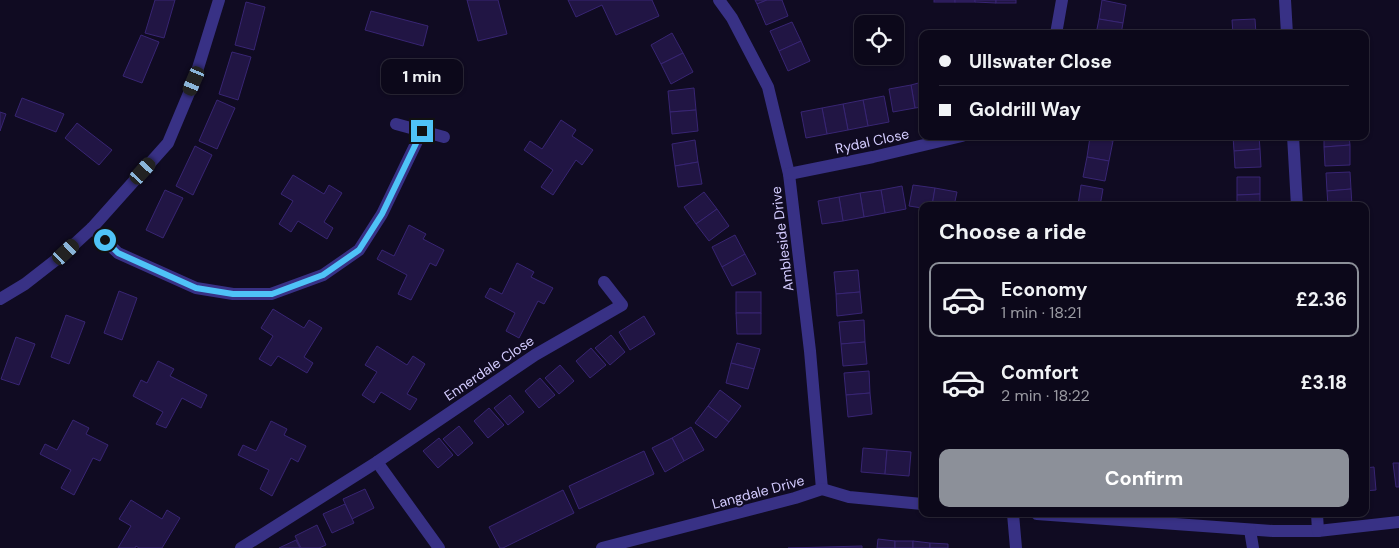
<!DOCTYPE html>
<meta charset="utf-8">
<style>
body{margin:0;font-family:"DM Sans",sans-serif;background:#1a1627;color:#f1f3f6;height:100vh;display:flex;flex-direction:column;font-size:19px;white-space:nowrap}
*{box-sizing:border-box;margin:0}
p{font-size:16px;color:#9a9aa2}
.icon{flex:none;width:28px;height:28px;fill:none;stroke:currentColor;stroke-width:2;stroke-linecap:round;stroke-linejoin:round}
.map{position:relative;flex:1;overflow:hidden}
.sheet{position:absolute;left:919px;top:202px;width:450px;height:315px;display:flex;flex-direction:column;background:#0c081a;border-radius:10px;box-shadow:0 1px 4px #0004,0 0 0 1px #2c2939}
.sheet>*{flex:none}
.hud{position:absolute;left:919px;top:30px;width:450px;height:110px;border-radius:10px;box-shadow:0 1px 4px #0004,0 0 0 1px #2c2939;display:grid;align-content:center;height:110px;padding:0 20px;background:#0c081a}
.tools{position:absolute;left:854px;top:15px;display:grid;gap:10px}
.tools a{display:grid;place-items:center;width:50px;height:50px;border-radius:10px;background:#0c081a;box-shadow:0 1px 4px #0004,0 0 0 1px #2c2939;font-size:25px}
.end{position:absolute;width:22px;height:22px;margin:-11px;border:6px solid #4fc3f7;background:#111;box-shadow:0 0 0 2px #111}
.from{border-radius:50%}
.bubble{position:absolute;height:35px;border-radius:10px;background:#0c081a;box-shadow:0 1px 4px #0004,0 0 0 1px #2c2939;font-size:16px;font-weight:700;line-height:35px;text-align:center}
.car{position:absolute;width:15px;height:30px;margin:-15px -8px;border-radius:6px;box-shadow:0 0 4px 1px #0007;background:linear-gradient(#222 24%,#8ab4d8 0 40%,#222 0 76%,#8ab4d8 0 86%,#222 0)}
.hud b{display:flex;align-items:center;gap:18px;height:48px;font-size:19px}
.hud b+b{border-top:1px solid #2c2939}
.hud i{width:12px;height:12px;background:#f1f3f6}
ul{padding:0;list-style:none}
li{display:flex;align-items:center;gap:15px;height:75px;margin:0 10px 8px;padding:0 10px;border:2px solid transparent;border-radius:10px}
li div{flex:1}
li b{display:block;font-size:19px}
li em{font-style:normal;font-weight:700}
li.active{border-color:#8c9099}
li>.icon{width:45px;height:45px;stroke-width:1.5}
h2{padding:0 20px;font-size:22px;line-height:60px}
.primary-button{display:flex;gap:10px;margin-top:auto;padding:10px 20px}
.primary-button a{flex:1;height:58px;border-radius:10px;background:#8c9099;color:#fff;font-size:20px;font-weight:700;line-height:58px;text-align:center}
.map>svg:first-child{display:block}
</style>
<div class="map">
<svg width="1399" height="548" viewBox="0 0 1399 548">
<rect width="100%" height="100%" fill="#100b22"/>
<g fill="#211544" stroke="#382573">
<path d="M155,0h20l-11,38 -19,-5z"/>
<path d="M467,0h31l9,34 -29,7z"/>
<path d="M568,0h84l7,16 -43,19 -14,-30 -26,12z"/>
<path d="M755,0h12l-10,4z"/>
<path d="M767,0h15l6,16 -22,9 -9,-21z"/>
<rect x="934" y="0" width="21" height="2"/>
<rect x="955" y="0" width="20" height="2"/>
<path d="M975,0h21v3l-21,-1z"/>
<rect x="996" y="0" width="20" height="3"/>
<path d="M1102,0l24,5 -3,18 -24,-4z"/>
<path d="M246,2l19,5 -11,43 -19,-5z"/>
<path d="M371,11l57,15 -5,20 -58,-16z"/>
<path d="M1099,19l24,4 -2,11h-25z"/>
<path d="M1255,19l1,15h-23l-1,-14z"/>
<path d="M792,22l9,19 -22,10 -9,-20z"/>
<path d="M1341,30v4h-25v-3z"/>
<path d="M672,33l11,20 -22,11 -10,-19z"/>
<path d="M141,35l18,7 -17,41 -19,-7z"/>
<path d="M801,41l9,20 -22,10 -9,-20z"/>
<path d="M232,52l19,5 -13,43 -19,-6z"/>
<path d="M683,53l10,19 -22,12 -10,-20z"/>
<path d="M922,82v25l-7,1 -4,-23z"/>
<path d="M911,85l4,23 -22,4 -4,-23z"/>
<path d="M694,88l2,22 -26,2 -2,-21z"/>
<path d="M884,96l5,26 -21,4 -5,-26z"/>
<path d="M22,98l42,16 -8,18 -41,-16z"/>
<path d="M217,100l18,8 -18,41 -18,-8z"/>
<path d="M863,100l5,26 -20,4 -5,-26z"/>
<path d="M843,104l5,26 -21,4 -5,-26z"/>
<path d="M822,108l5,26 -21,4 -5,-26z"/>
<path d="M696,110l2,21 -26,3 -2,-22z"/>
<path d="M0,112l6,2 -6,17z"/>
<path d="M561,120l15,10 -4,6 21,14 -11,15 -6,-5 -23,35 -12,-8 12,-17 -29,-20 6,-9 12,8z"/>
<path d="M77,123l35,27 -13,15 -34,-27z"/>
<path d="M1090,136h23v5z"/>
<path d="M1233,136h26l1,13 -26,2z"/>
<path d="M1324,136h25l1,9 -26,2z"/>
<path d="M1090,137l23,4 -4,20 -22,-4z"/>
<path d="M695,140l3,22 -23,4 -3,-22z"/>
<path d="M1350,145v20l-25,1 -1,-19z"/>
<path d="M195,146l17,9 -19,40 -17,-9z"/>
<path d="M1260,149l1,18 -26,1 -1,-17z"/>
<path d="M1087,157l22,4 -4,20 -22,-4z"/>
<path d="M698,162l4,22 -24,3 -3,-21z"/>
<path d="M1350,172l1,17 -24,2 -1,-18z"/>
<path d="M293,175l31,19 5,-9 13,8 -18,29 9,6 -6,11 -29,-18 -7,11 -12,-8 14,-23 -12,-7z"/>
<path d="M1237,177h23v17l-23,1z"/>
<path d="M913,185l22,3 -3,18h-10v2l-13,-2z"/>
<path d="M1081,185l22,4 -3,17 -22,-1z"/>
<path d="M902,186l4,23 -21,4 -4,-23z"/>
<path d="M935,188l22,4 -3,14h-22z"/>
<path d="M1351,189l1,17h-24l-1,-15z"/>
<path d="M165,190l18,8 -20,40 -17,-8z"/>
<path d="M881,190l4,23 -21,4 -4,-24z"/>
<path d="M704,192l13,17 -21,15 -12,-17z"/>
<path d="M860,193l4,24 -21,4 -4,-24z"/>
<path d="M1260,194v12h-23v-11z"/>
<path d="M839,197l4,24 -21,3 -4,-23z"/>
<path d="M717,209l12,17 -20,15 -13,-17z"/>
<path d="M409,225l17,9 -3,5 21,11 -8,16 -6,-3 -19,37 -13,-6 9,-19 -30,-16 5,-9 12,6z"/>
<path d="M735,235l10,19 -23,13 -10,-20z"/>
<path d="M745,254l11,20 -24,12 -10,-19z"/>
<path d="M517,263l17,9 -3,5 22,11 -9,16 -6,-3 -19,37 -13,-7 9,-18 -30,-16 5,-9 12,6z"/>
<path d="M858,270l2,22 -24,2 -2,-22z"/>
<path d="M119,291l18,7 -15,42 -18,-7z"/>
<rect x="736" y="292" width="25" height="21"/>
<path d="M860,292l2,21 -25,3 -1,-22z"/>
<path d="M273,309l31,19 5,-8 13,8 -18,29 9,6 -6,10 -29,-17 -7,10 -12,-7 14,-23 -12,-8z"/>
<path d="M736,313h25v21h-24z"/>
<path d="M66,315l19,7 -16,42 -18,-7z"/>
<path d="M644,316l11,18 -25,16 -11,-18z"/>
<path d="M864,320l1,22 -24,2 -2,-22z"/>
<path d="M611,335l14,17 -15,13 -15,-17z"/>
<path d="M16,337l19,7 -16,41 -18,-6z"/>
<path d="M865,342l2,22 -24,2 -2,-22z"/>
<path d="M737,343l23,6 -6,20 -23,-6z"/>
<path d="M377,346l30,19 6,-9 12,8 -18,30 10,5 -7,11 -29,-18 -7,11 -12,-8 15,-23 -12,-7z"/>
<path d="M591,348l15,17 -16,13 -14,-17z"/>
<path d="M158,361l16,8 -4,7 37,19 -6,13 -19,-10 -16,30 -10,-4 7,-12 -30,-16 8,-16 6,3z"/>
<path d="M731,363l23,6 -6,20 -22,-6z"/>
<path d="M560,365l14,16 -15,13 -14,-16z"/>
<path d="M869,371l1,22 -24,2 -2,-22z"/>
<path d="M540,378l15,17 -16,13 -14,-17z"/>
<path d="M720,390l21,16 -12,16 -21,-16z"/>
<path d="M870,393l2,21 -24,3 -2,-22z"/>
<path d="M510,395l14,17 -16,13 -14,-17z"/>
<path d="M708,406l21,16 -13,16 -21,-15z"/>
<path d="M489,408l15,17 -16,13 -14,-17z"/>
<path d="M73,420l16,8 -3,6 22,11 -8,16 -7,-3 -19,37 -13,-7 10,-18 -31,-16 5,-10 12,6z"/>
<path d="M271,421l16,8 -3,6 22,11 -8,16 -7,-4 -19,38 -12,-7 9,-19 -31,-15 5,-10 13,6z"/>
<path d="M459,426l14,17 -15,13 -15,-17z"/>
<path d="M691,427l13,23 -20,11 -12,-23z"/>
<path d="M439,438l14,17 -15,13 -15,-17z"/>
<path d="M672,438l12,23 -19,11 -13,-24z"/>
<path d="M863,448l24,2 -2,24 -24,-2z"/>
<path d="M887,450l24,2 -2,24 -24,-2z"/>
<path d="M644,451l10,23 -75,35 -10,-23z"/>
<path d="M1393,463h6v24h-3z"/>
<path d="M1374,467l2,23 -11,1v-23z"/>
<path d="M365,489l9,19 -22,11 -9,-20z"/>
<path d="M563,490l11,23 -71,35h-3l-11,-21z"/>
<path d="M131,500l31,19 5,-9 13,8 -18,30h-23l-3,-2 -1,2h-17l13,-22 -12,-7z"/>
<path d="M345,504l9,19 -22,10 -9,-19z"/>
<path d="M317,525l9,20 -7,3h-18l-6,-12z"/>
<path d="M878,539l17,2v7h-18z"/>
<path d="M296,540l4,8h-21z"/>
<rect x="895" y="541" width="18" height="7"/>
<path d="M913,541l17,2v5h-17z"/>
<path d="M930,543l18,1v4h-18z"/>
<path d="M862,546v2h-74z"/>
</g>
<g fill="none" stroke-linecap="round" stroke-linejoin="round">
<g stroke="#383185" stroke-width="12">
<path d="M719,0l13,18 36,69 21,87 21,177 12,138"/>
<path d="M1285,0l2,34"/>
<path d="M1056,34l6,-34"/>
<path d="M396,124l48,13"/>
<path d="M1293,136l4,70"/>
<path d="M789,174l84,-17 89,-21"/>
<path d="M92,228l26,25 78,35 37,6h38l52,-19 36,-25 23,-36 40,-83"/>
<path d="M0,299l25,-15 41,-32 26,-24 76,-85 26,-62 25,-81"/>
<path d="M377,462l62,86"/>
<path d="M1013,514l3,34"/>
<path d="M1037,514l236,17h45l81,-9"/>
<path d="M1317,514l1,17"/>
<path d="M1250,530l3,18"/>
<path d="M241,548l136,-86 158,-107 87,-50 -18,-23"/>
<path d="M602,548l193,-50 27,-9 27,8 73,7"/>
</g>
</g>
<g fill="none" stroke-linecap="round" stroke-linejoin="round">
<path stroke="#4fc3f7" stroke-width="6" d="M105,240l13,13 78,35 37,6h39l51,-19 36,-25 23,-36 40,-83"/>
</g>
<g text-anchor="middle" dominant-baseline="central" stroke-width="4" stroke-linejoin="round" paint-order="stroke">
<g font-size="14" fill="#d4ccff" stroke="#100b22">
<text transform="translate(872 141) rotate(-12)">Rydal Close</text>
<text transform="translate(782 239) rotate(-97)">Ambleside Drive</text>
<text transform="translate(489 368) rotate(-34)">Ennerdale Close</text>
<text transform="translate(758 492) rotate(-15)">Langdale Drive</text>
</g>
</g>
</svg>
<div class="tools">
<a><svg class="icon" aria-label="locate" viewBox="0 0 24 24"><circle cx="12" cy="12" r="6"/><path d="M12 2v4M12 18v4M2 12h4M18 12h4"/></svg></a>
</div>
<i class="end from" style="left:105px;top:240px"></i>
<i class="end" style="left:422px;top:131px"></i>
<div class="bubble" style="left:381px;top:59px;width:82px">1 min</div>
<i class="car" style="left:194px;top:81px;rotate:203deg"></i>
<i class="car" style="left:143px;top:171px;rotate:42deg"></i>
<i class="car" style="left:66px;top:252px;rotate:47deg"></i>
<div class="hud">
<b><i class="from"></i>Ullswater Close</b>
<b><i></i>Goldrill Way</b>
</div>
<section class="sheet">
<h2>Choose a ride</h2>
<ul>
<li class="active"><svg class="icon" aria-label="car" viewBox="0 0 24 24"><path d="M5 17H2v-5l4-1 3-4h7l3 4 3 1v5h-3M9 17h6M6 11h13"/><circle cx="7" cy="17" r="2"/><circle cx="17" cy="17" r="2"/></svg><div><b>Economy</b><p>1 min · 18:21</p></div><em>£2.36</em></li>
<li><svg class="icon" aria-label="car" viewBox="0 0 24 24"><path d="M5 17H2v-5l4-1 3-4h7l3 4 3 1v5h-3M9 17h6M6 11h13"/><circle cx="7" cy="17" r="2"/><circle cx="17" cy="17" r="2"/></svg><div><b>Comfort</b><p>2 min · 18:22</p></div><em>£3.18</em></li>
</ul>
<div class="primary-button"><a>Confirm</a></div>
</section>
</div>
